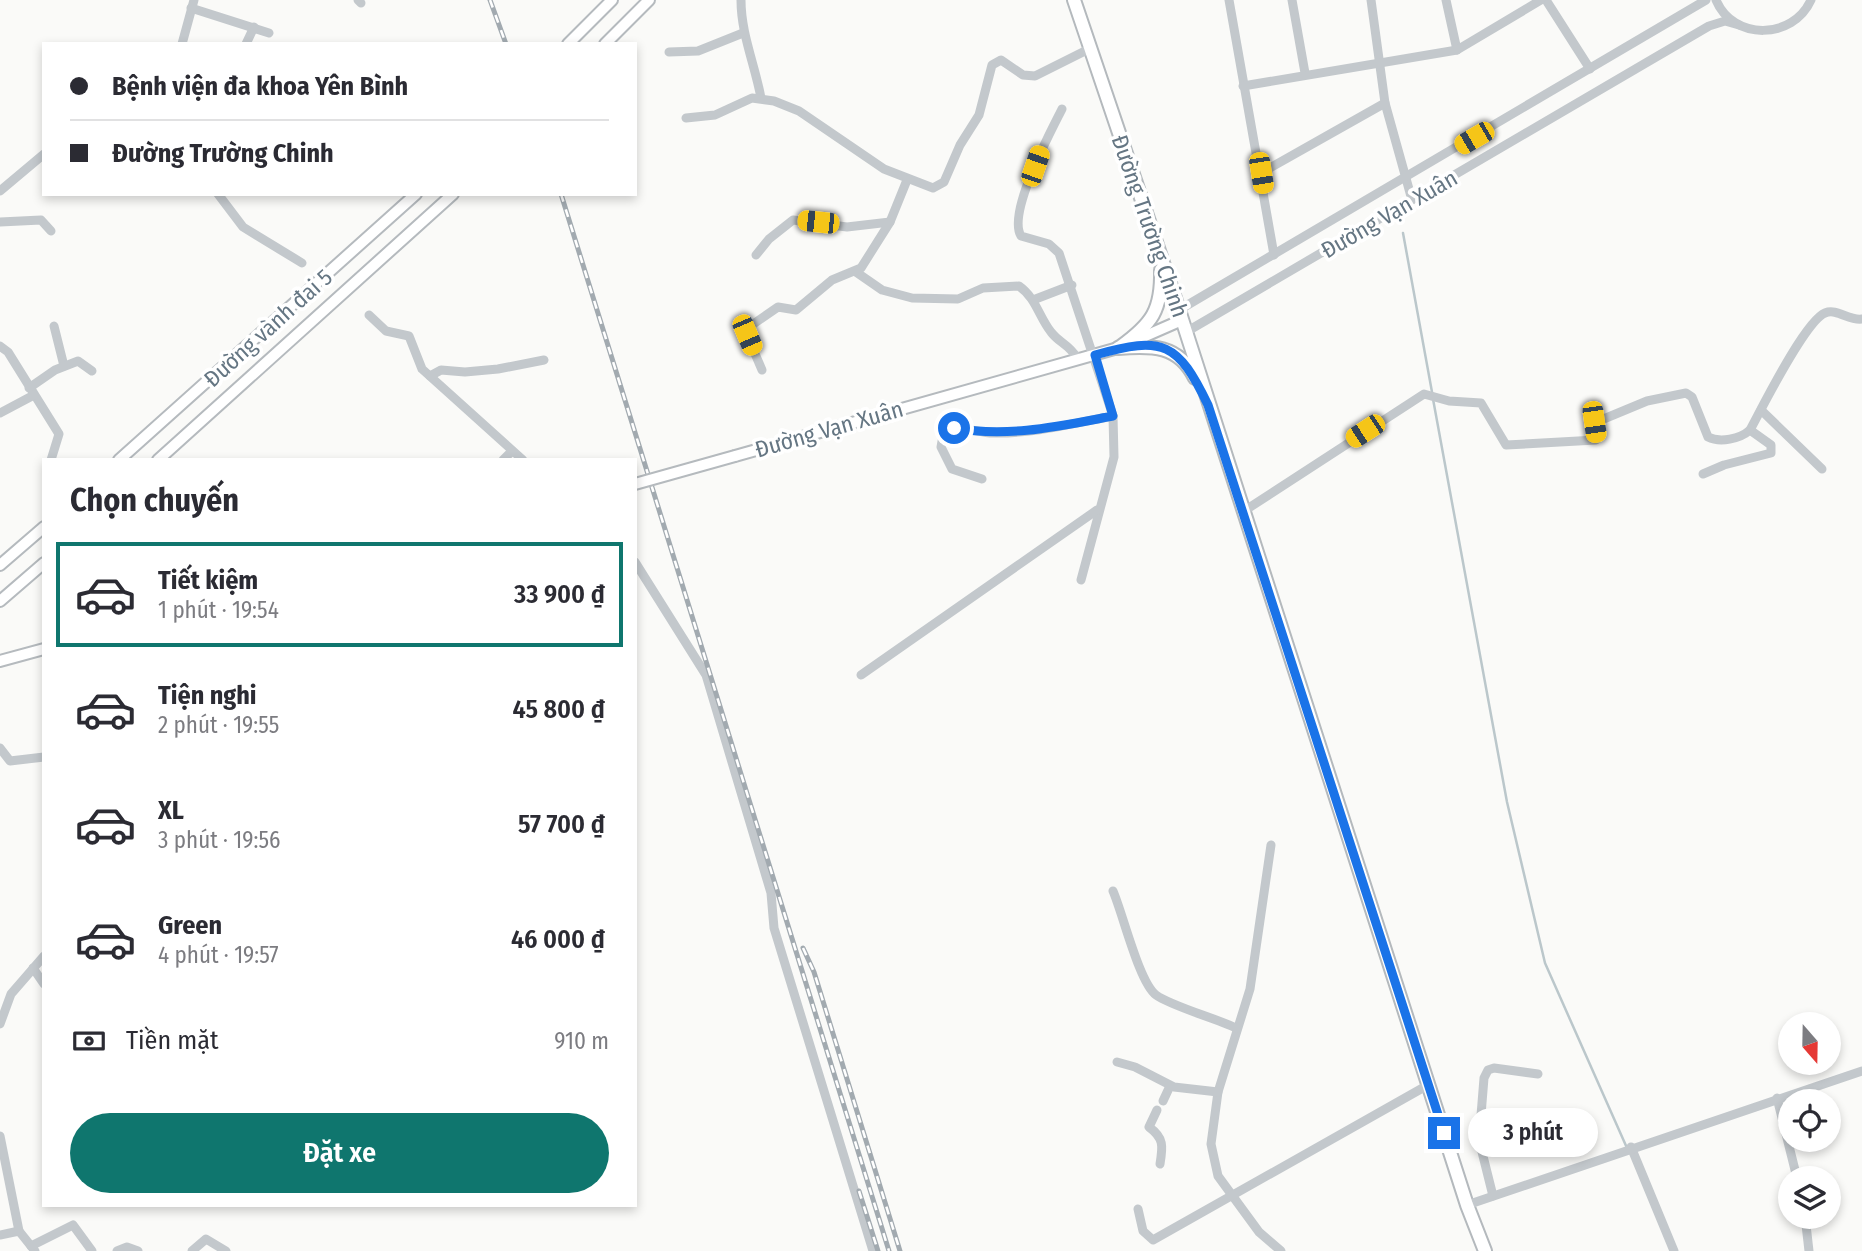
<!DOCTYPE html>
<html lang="vi">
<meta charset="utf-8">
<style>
body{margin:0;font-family:"Fira Sans Condensed",sans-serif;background:#f2f2f3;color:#2b2b33;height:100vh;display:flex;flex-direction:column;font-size:26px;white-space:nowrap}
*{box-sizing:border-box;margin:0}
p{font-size:23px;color:#7c7c81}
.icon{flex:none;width:38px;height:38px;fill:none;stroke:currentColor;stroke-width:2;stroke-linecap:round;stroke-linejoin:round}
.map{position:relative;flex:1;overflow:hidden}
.side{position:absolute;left:42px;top:458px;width:595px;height:749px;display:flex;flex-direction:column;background:#fff;border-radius:0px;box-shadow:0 4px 10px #0003}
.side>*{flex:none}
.hud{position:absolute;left:42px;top:42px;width:595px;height:154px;border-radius:0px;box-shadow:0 4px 10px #0003;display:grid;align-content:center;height:154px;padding:0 28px;background:#fff}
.needle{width:46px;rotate:160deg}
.buttons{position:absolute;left:1778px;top:1012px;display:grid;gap:14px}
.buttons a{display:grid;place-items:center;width:63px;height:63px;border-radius:50%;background:#fff;box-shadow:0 4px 10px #0003;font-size:35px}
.end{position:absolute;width:32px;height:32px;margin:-16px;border:9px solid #1a73e8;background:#fff;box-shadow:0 0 0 4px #fff}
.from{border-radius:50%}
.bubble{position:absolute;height:49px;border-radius:24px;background:#fff;box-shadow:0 4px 10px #0003;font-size:23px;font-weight:600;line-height:49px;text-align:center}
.car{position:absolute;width:21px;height:42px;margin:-21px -10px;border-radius:9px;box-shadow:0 0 5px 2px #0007;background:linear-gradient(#f5c518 24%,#345 0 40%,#f5c518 0 76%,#345 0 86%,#f5c518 0)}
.hud b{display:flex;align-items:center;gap:24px;height:66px;font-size:26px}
.hud b+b{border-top:2px solid #e1e1e2}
.hud i{width:18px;height:18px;background:#2b2b33}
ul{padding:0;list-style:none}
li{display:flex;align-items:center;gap:21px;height:105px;margin:0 14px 10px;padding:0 14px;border:4px solid transparent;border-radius:0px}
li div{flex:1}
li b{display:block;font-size:26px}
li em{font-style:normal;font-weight:600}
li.active{border-color:#0f766e}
li>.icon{width:63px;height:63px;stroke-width:1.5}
h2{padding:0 28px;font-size:32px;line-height:84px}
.pay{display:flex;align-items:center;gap:18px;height:77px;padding:0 28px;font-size:26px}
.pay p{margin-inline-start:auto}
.button{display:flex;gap:14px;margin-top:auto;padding:14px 28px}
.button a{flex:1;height:80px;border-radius:42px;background:#0f766e;color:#fff;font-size:28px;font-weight:600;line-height:80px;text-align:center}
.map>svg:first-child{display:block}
</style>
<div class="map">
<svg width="1862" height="1251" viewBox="0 0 1862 1251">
<rect width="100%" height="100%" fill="#fafaf8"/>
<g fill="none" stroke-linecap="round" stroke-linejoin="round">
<g stroke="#bbc7cb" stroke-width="2.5">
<path d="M1403,233l29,159"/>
<path d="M1433,399l74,403 38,161 82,185"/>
</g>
<g stroke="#b5babe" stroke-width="14">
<g id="major">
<path d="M568,44l44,-44"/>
<path d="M605,44l44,-44"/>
<path d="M735,456l383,-108 64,-28"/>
<path d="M119,460l297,-266"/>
<path d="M158,460l295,-266"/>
<path d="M0,565l44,-38"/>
<path d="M0,601l44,-38"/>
<path d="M0,661l44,-12"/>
</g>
</g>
<g stroke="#b4b9bd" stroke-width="16">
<g id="highway">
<path d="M1074,0l105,310 288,895 18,46"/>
<path d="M1120,347c32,-23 42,-37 41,-77"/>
<path d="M1118,348c34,-3 61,-3 77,30"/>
</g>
</g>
<g stroke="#c3c8cc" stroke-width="9">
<path d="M358,0l3,3"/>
<path d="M741,0c0,34 14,65 20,98"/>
<path d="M1229,0l45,255"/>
<path d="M1292,0l13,73"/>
<path d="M1371,0l14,103 27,97"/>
<path d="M1446,0l11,50"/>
<path d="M1546,0l44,69"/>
<path d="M1716,0c17,41 77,40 95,0"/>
<path d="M191,8l78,25"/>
<path d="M182,44l12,-44"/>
<path d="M246,44l8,-17"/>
<path d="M669,52l29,-1 45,-18"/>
<path d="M1243,86l214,-36 84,-50"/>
<path d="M1062,109c-12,24 -55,104 -41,127l28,8 10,9 54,163 1,41 -33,123"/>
<path d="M686,118l29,-3 37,-17 22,3 25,10 85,58 49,19 11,-6 16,-37 19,-30 13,-50 9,-5 22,15 12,1 54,-27"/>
<path d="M1261,173l124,-70"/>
<path d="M0,191l44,-37"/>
<path d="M218,194l25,33 59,36"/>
<path d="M0,222l41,-2 10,11"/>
<path d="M756,255l13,-16 24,-19 54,7 43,-5"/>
<path d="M856,272l26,18 30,8 46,1 25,-11 36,-2c17,12 20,31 32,46 8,11 17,11 27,27"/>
<path d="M1033,300l39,-15"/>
<path d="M1179,310l527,-310"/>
<path d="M369,315l17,16 23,5 13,33 101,91"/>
<path d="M54,326l10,40"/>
<path d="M1186,332l523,-306 16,-5 14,4"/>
<path d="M0,346l8,6 51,82 -8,26"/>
<path d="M762,370l-15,-35 2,-8 29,-20 18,3 36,-30 29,-12 29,-46 17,-42"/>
<path d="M430,376l11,-6 24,2 33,-3 46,-9"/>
<path d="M29,388l26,-18 23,-9 14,10"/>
<path d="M1761,410l61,59"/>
<path d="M0,413l34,-18"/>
<path d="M503,460l9,-9"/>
<path d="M1703,474l21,-9 47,-12v-8l-21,-15"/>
<path d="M982,479l-30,-10 -11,-22 3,-17c14,-6 34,3 49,3 40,1 81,-10 120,-17"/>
<path d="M1244,511l180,-117 25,7 32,2 25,42 90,-5 -2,-17 53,-22 39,-8 6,4 16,40c12,6 32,2 42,-7 12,-22 55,-109 75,-117 12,-5 24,8 37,6"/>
<path d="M635,562l71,113 65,218 3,35 99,323"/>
<path d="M861,675l236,-165"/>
<path d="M0,748l10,13 34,-4"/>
<path d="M1271,845l-21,144 -32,103 -7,52 7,32 41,56 22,19"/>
<path d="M1113,891c10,23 26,91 43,104 15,11 59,23 80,33"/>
<path d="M33,968l11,16"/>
<path d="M0,1024l11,-30 33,-38"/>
<path d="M1117,1062l18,5 39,20 44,5"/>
<path d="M1777,1098l20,80"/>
<path d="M1163,1101l7,-15"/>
<path d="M1157,1110l-8,17c15,11 14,19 11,37"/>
<path d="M0,1136l19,95"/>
<path d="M1631,1147l43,104"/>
<path d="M1493,1196l-14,-56 5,-62 4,-8 6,-2 44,6"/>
<path d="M1467,1205l395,-134"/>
<path d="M1138,1209l5,22 10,9 275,-155"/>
<path d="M1805,1216l4,35"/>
<path d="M0,1235l19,-4 16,20"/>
<path d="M31,1246l42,-21 19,26"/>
<path d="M117,1251l10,-4 11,4"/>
<path d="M192,1251l14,-12 20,12"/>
</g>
<use href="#major" stroke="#fff" stroke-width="10"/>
<use href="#highway" stroke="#fff" stroke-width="12"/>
<g stroke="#a2aab0" stroke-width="5">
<g id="rail">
<path d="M490,0l16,44"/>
<path d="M561,194l328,1057"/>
<path d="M803,948l11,24 86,279"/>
<path d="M859,1191l19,60"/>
</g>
</g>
<use href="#rail" stroke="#fff" stroke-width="2.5" stroke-dasharray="8" stroke-linecap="butt"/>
<g stroke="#b5babe" stroke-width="14" stroke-linecap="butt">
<path id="major-bridge" d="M635,484l100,-28"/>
</g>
<use href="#major-bridge" stroke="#fff" stroke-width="10"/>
</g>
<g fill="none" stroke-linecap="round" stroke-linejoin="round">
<path stroke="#1a73e8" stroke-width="9" d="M954,428c54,10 106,-2 159,-12l-18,-61c69,-20 83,-12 113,50l236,728"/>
</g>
<g text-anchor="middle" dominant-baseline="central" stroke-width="7" stroke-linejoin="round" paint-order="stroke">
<g font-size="23" fill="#657683" stroke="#fff">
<text transform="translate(1389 214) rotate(-30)">Đường Vạn Xuân</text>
<text transform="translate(1150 226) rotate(71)">Đường Trường Chinh</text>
<text transform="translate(268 328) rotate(-42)">Đường vành đai 5</text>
<text transform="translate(829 429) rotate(-16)">Đường Vạn Xuân</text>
</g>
</g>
</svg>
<div class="buttons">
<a><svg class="needle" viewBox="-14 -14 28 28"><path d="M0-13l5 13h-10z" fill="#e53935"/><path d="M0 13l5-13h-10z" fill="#7c7c81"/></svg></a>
<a><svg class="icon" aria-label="locate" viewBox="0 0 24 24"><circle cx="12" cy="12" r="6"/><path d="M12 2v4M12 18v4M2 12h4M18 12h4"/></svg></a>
<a><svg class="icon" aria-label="layers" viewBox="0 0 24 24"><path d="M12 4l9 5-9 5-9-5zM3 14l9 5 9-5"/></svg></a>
</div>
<i class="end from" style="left:954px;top:428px"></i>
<i class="end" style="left:1444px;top:1133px"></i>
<div class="bubble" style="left:1468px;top:1108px;width:130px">3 phút</div>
<i class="car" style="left:1474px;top:138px;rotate:240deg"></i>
<i class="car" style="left:1035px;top:166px;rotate:19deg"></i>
<i class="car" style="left:1261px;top:173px;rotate:171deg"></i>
<i class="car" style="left:818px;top:222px;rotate:276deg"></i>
<i class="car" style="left:747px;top:335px;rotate:157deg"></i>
<i class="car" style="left:1594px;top:422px;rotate:172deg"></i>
<i class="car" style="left:1365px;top:431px;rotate:237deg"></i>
<div class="hud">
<b><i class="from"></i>Bệnh viện đa khoa Yên Bình</b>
<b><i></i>Đường Trường Chinh</b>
</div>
<section class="side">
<h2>Chọn chuyến</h2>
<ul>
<li class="active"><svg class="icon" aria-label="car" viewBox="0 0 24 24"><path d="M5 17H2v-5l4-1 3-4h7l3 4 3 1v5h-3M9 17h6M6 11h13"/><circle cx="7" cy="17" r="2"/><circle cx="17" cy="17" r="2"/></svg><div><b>Tiết kiệm</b><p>1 phút · 19:54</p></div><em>33 900 ₫</em></li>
<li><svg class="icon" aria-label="car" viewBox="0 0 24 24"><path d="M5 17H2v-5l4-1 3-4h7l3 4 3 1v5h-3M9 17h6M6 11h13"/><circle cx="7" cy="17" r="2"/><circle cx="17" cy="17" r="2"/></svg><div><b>Tiện nghi</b><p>2 phút · 19:55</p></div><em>45 800 ₫</em></li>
<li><svg class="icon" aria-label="car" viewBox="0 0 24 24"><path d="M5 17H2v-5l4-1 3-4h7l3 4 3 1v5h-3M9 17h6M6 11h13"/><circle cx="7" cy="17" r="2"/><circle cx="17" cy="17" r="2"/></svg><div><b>XL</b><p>3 phút · 19:56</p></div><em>57 700 ₫</em></li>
<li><svg class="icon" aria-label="car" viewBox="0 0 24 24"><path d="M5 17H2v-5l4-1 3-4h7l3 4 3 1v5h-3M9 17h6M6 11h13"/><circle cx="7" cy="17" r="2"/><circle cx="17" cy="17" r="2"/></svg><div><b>Green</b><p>4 phút · 19:57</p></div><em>46 000 ₫</em></li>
</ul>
<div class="pay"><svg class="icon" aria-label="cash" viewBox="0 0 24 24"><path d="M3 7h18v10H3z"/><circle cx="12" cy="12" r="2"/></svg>Tiền mặt<p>910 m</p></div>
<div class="button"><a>Đặt xe</a></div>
</section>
</div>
